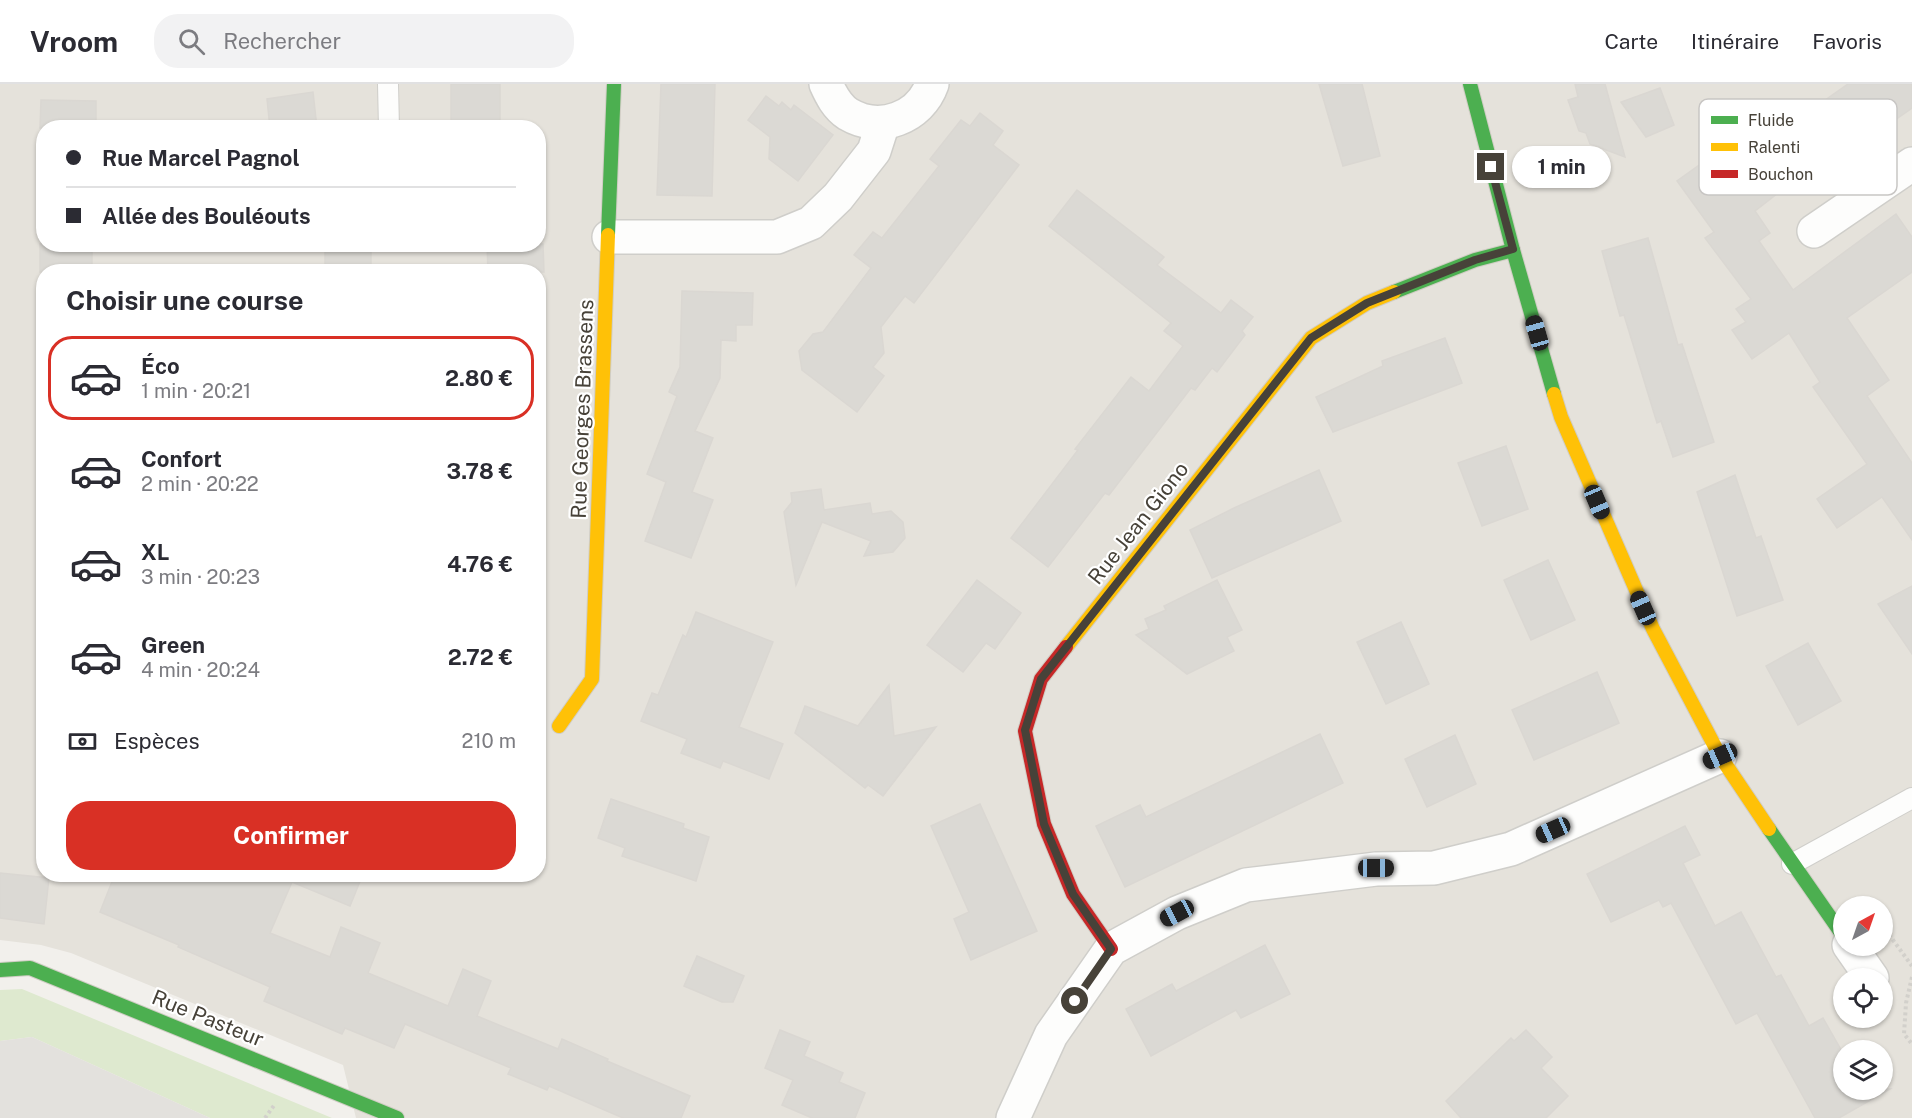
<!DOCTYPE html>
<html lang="fr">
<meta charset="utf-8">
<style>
body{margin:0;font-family:"Public Sans",sans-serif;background:#f2f2f3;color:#2b2b33;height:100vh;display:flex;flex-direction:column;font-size:22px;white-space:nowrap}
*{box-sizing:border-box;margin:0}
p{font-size:20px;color:#7c7c81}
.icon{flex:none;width:33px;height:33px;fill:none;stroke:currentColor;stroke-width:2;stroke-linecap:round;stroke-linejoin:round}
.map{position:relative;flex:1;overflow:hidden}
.panel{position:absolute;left:36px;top:180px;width:510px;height:618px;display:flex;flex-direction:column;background:#fff;border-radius:24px;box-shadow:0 2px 4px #0004}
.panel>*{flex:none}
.banner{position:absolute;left:36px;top:36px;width:510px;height:132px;border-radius:24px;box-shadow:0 2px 4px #0004;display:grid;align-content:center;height:132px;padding:0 30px;background:#fff}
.needle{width:39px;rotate:40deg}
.buttons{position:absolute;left:1833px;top:812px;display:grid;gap:12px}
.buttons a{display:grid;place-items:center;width:60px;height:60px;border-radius:50%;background:#fff;box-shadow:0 2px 4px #0004;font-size:30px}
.end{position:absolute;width:27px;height:27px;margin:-14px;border:8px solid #474239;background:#fff;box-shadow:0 0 0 3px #fff}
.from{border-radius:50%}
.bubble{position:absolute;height:42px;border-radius:21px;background:#fff;box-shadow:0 2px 4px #0004;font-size:20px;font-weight:700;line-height:42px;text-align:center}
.car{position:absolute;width:18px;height:36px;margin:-18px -9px;border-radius:8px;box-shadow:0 0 4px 2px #0007;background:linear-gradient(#222 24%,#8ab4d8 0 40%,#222 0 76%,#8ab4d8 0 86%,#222 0)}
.banner b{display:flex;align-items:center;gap:21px;height:57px;font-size:22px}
.banner b+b{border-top:2px solid #e1e1e2}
.banner i{width:15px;height:15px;background:#2b2b33}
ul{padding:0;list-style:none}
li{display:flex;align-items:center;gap:18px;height:84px;margin:0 12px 9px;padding:0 18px;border:3px solid transparent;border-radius:24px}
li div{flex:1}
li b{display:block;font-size:22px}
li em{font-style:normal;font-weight:700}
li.active{border-color:#d93025}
li>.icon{width:54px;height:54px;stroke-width:1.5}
h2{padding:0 30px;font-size:27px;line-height:72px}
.pay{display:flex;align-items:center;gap:15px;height:66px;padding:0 30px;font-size:22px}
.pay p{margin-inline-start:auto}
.button{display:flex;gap:12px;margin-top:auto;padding:12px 30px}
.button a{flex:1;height:69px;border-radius:24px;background:#d93025;color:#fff;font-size:24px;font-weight:700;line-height:69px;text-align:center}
header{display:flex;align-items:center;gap:36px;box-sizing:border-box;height:84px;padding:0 30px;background:#fff;border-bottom:2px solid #e1e1e2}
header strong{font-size:28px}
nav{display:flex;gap:33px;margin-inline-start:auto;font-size:21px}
.search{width:420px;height:54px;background:#f2f2f3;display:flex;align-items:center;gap:15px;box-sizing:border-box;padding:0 21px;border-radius:24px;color:#7c7c81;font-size:22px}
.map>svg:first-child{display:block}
</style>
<header>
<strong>Vroom</strong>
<div class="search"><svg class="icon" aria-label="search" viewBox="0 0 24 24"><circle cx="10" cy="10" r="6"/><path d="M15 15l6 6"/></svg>Rechercher</div>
<nav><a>Carte</a><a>Itinéraire</a><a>Favoris</a></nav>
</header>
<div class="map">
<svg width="1912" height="1034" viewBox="0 0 1912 1034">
<rect width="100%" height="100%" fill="#f2f0ec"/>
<path fill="#e5e2db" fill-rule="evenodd" d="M0,0h1912v1034h-1556l-13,-53 -272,-112 -30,-8 -41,-5zM44,44h494v116h-494zM44,188h494v602h-494zM1844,822h38v39h-38zM1844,894h38v39h-38zM1844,966h38v39h-38z"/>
<path fill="#dee9cf" d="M22,905l310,129h-122l-178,-81 -32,4v-51z"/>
<path fill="#e3e1dd" d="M32,953l178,81h-210v-77z"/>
<g fill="#dbd9d4" stroke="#dad7d2" stroke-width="1.5">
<rect x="451" y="0" width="49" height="44"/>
<path d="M661,0h54l-3,112 -55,-1z"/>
<path d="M1319,0h43l18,72 -37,10z"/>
<path d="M1575,0h30l20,73 -35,-13 -4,-11 -7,-2 -11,-31 10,-3z"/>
<path d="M1848,0h64v24l-54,38 4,6 -28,19 -10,-14 -69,54 15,22 -11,8 34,49 103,-76 16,23v35l-65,46 42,62 -22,16 45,67v77l-30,-43 -45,31 -20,-29 50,-35 -54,-77 7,-5 -31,-49 -37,26 -20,-29 14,-8 -10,-13 15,-10 -46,-61 9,-6 -37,-51 46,-33 5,7 65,-44 5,8z"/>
<path d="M1660,4l14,37 -28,12 -25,-35z"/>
<path d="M313,8l4,36h-47l-3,-29z"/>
<path d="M766,12l13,10 3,-4 9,8 3,-5 39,30 -35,46 -29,-22 1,-22 -22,-17z"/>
<path d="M41,16l55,1v27h-56z"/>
<path d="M980,29l23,18 -10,14 26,20 -105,138 -9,-7 -24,31 3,26 -11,14 11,9 -27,36 -55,-42 -3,-19 14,-17 10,-2 48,-64 -17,-13 19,-23 9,6 57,-72 -9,-7 31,-39 9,6z"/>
<path d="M1077,106l87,67 -7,8 64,48 10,-13 22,17 -11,14 3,4 -28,37 -5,-4 -17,22 -4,-2 -82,107 -4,-2 -57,74 -37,-29 67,-88 -3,-1 56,-72 18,14 34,-45 -19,-15 7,-8 -122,-97z"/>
<path d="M1648,154l30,107 4,-1 32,98 -41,15 -12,-36 -4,2 -33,-108 -4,1 -18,-65z"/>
<rect x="40" y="160" width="52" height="28"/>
<rect x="325" y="160" width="46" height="28"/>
<path d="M487,160h56l1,28h-56z"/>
<path d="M682,207l71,2 -1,32h-16v16l-15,-1 -1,38 -25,53 18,7 -21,54 21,8 -22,58 -46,-17 21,-59 -19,-8 30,-78 -8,-4 11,-25z"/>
<path d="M1445,254l17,45 -129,49 -17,-35 67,-31 -1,-5z"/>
<path d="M1506,362l22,63 -46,17 -24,-63z"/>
<path d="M1319,386l22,51 -129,57 -22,-48 44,-22z"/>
<path d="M1735,391l21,63 5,-2 22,64 -46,16 -40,-124z"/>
<path d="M821,405l3,21 46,-7 2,11 19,-3 12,11 2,16 -12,14 -29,4 7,-15 -49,-19 -26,63 -12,-73 8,-10 -1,-9z"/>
<path d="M1548,476l27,60 -44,20 -27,-60z"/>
<path d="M977,496l44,33 -26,36 -9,-6 -23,29 -36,-27z"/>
<path d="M1217,496l25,50 -15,7 7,14 -47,23 -51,-39 13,-6 -4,-10 21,-9 -2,-4z"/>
<path d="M1912,502v68l-34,-50z"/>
<path d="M696,528l77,30 -34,85 44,17 -14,35 -46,-18 -3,7 -39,-15 6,-14 -46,-18 11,-28 6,2 25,-60 3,2z"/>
<path d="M1401,538l28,62 -43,20 -29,-62z"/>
<path d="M1808,559l33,58 -43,24 -32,-59z"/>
<path d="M1597,588l22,51 -85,37 -22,-50z"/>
<path d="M889,601l5,51 42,-9 -53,69 -15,-11 -3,3 -70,-55 10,-27 53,20z"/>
<path d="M1320,650l23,49 -218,104 -29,-61 44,-21 6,12z"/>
<path d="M1455,651l21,49 -49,23 -22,-48z"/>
<path d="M611,715l73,25 -1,4 26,9 -13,44 -74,-25 3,-8 -27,-10z"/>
<path d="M980,720l57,127 -66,29 -17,-41 15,-7 -38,-86z"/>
<path d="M1685,742l15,29 -17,8 32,63 26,-14 35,65 5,-2 28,51 14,-8 21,37v34h46l-51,29h-24l-58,-105 -21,11 -65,-121 -8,4 -4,-7 -48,22 -24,-48z"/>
<path d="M0,789l49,5 -5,46 -44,-6z"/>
<path d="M115,790h248l-13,32 -58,-24 -22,51 60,24 11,-30 39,16 -12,30 80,33 15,-37 28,12 -14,35 81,33 4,-10 46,20 -1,2 83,35 -9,22h-58l-74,-32 -2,4 -39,-16 3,-6 -106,-44 -11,24 -49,-20 -3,6 -78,-33 6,-14 -92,-40 1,-2 -79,-33z"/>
<path d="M1265,861l25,49 -49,24 -5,-8 -85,46 -25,-47 46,-25 4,7z"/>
<path d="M697,872l47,20 -11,26h-11l-38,-16z"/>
<path d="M780,946l30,12 -6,14 39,17 -4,9 26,11 -10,25h-43l-30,-13 11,-25 -28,-12z"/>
<path d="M1526,946l26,27 -11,11 27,28 -22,22h-85l-15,-17 65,-63 3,3z"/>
</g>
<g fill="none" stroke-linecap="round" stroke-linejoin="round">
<g stroke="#cfceca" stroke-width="22">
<g id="lane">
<path d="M388,0l1,44"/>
<path d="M1792,780l120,-66"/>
</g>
</g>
<g stroke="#cfceca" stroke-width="36">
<g id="street">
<path d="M826,0c5,11 11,23 22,30 32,19 72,4 84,-30"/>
<path d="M1814,147l98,-67"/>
<path d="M609,153h168l34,-14 27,-26 36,-46 9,-28"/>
<path d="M1849,861l23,33"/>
<path d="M1013,1034l38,-83 60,-86 66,-36 69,-28 130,-16 58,-1 77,-19 209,-93"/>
</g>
</g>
<g stroke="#d0cdc4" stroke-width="16">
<g id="fast">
<path d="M1470,0l43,166 41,144"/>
<path d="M608,151l6,-151"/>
<path d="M1394,208l81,-32 38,-10"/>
<path d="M1769,745l75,108"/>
<path d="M0,886l30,-2 367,150"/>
</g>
</g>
<g stroke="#d0cdc4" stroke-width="16">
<g id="slow">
<path d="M1554,310l7,23 92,212 67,127 49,73"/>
<path d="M1066,563l245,-309 56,-35 27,-11"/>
<path d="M559,642l33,-47 16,-444"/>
</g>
</g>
<g stroke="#d0cdc4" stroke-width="16">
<path id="jam" d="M1066,563l-25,32 -16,52 19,93 29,70 38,55"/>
</g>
<g stroke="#d2d0cb" stroke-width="4" stroke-dasharray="3 3" stroke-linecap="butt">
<path d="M1882,841l30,41"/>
<path d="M1912,893l-6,26 -2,31 8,10"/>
<path d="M265,1034l10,-14"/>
</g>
<use href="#lane" stroke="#fdfdfc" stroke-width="20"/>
<use href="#street" stroke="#fdfdfc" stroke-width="33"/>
<use href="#fast" stroke="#4caf50" stroke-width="14"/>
<use href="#slow" stroke="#ffc107" stroke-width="14"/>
<use href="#jam" stroke="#c62828" stroke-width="14"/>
</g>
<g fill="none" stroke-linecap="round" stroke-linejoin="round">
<path stroke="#474239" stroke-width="8" d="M1075,917l36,-52 -38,-55 -29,-70 -19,-94 16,-51 270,-341 56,-35 108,-43 38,-11 -22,-82"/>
</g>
<g text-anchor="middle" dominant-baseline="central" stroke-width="4.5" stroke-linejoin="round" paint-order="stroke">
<g font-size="21" fill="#474239" stroke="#fff">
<text transform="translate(582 325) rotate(-88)">Rue Georges Brassens</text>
<text transform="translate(1138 439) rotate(-52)">Rue Jean Giono</text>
<text transform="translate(208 934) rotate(22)">Rue Pasteur</text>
</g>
</g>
<rect x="1699" y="15" width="198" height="96" rx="9" fill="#fff" stroke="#c8c6c4" stroke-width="1.5"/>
<rect x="1711" y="32" width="27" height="8" fill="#4caf50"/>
<rect x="1711" y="59" width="27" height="8" fill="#ffc107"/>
<rect x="1711" y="86" width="27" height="8" fill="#c62828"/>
<g font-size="16" fill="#474239">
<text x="1748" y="42">Fluide</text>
<text x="1748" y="69">Ralenti</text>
<text x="1748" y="96">Bouchon</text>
</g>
</svg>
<div class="buttons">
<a><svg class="needle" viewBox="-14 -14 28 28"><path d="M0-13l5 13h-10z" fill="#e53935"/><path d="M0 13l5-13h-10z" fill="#7c7c81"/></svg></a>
<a><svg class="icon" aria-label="locate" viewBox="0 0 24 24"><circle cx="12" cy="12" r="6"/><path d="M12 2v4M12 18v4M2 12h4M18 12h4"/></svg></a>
<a><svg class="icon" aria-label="layers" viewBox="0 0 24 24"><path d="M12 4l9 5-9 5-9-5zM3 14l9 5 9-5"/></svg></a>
</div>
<i class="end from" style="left:1075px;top:917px"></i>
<i class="end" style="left:1491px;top:83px"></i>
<div class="bubble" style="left:1512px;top:62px;width:99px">1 min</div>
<i class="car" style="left:1537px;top:249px;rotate:344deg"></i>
<i class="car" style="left:1597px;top:418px;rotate:157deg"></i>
<i class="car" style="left:1643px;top:524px;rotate:336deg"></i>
<i class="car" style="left:1720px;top:672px;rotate:246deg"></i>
<i class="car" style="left:1553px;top:746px;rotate:246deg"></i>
<i class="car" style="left:1376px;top:784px;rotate:90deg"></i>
<i class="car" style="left:1177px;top:829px;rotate:242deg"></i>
<div class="banner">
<b><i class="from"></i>Rue Marcel Pagnol</b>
<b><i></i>Allée des Bouléouts</b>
</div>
<section class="panel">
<h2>Choisir une course</h2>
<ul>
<li class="active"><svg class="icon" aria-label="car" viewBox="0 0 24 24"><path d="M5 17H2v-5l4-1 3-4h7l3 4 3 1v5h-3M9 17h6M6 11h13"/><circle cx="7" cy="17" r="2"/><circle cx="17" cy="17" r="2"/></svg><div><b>Éco</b><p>1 min · 20:21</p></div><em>2.80 €</em></li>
<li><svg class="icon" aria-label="car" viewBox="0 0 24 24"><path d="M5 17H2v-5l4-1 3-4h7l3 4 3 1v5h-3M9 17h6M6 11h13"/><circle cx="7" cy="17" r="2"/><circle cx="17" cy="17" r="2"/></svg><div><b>Confort</b><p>2 min · 20:22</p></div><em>3.78 €</em></li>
<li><svg class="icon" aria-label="car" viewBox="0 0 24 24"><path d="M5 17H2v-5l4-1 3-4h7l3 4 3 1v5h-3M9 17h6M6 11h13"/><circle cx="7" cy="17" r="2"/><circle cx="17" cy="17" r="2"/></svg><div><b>XL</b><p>3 min · 20:23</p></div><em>4.76 €</em></li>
<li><svg class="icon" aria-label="car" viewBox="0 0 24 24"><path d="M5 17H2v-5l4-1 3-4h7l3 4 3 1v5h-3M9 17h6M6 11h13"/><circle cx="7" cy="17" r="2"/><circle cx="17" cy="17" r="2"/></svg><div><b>Green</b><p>4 min · 20:24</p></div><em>2.72 €</em></li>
</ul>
<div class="pay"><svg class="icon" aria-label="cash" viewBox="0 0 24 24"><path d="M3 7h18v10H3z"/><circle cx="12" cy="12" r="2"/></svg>Espèces<p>210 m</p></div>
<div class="button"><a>Confirmer</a></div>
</section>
</div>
